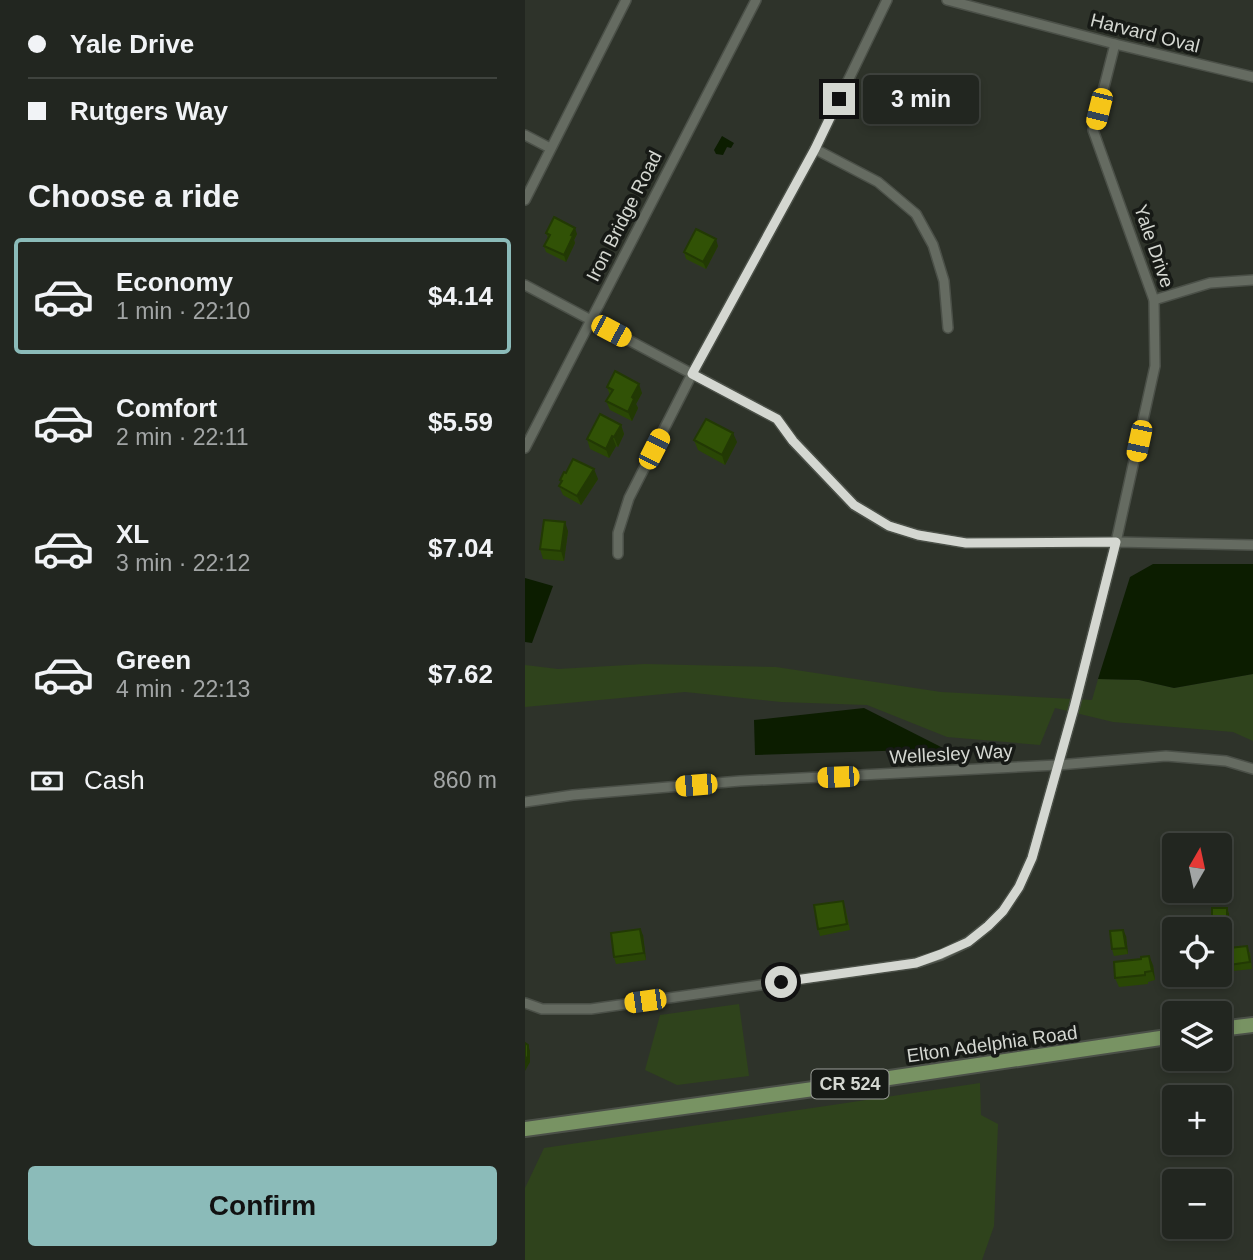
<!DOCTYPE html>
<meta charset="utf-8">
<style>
body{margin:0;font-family:Arial,sans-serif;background:#2e322d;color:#f1f3f6;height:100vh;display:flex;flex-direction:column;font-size:26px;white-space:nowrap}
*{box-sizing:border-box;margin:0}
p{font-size:23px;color:#a2a5a5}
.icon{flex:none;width:38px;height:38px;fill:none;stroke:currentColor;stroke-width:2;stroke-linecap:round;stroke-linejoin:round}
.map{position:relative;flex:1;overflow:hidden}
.details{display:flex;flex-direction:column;background:#222620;width:525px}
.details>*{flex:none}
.guide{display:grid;align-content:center;height:154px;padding:0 28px;background:#222620}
.needle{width:46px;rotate:9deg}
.tools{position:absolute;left:637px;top:833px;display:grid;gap:14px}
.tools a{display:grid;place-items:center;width:70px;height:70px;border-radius:7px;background:#222620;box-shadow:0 4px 10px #0003,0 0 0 2px #3f433e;font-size:35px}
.end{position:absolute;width:32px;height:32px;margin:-16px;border:9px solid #d4d7d1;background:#111;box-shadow:0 0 0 4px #111}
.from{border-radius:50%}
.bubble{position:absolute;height:49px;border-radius:7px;background:#222620;box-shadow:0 4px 10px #0003,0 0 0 2px #3f433e;font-size:23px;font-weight:700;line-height:49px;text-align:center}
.car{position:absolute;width:21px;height:42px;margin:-21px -10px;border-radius:9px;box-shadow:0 0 5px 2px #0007;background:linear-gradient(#f5c518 24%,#345 0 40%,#f5c518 0 76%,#345 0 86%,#f5c518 0)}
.guide b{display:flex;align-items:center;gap:24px;height:66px;font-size:26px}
.guide b+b{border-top:2px solid #3f433e}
.guide i{width:18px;height:18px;background:#f1f3f6}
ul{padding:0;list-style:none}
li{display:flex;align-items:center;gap:21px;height:116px;margin:0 14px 10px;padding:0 14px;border:4px solid transparent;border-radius:7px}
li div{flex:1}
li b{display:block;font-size:26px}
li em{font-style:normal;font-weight:700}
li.on{border-color:#8bbbb9}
li>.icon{width:63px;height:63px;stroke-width:1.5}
h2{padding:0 28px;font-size:32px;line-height:84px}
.pay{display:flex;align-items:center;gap:18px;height:77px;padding:0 28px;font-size:26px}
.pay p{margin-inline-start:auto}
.action{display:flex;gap:14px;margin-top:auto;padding:14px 28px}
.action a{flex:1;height:80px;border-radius:7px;background:#8bbbb9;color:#111;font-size:28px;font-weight:700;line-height:80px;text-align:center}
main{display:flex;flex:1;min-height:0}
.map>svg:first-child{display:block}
</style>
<main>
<section class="details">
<div class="guide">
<b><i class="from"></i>Yale Drive</b>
<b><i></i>Rutgers Way</b>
</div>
<h2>Choose a ride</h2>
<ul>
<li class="on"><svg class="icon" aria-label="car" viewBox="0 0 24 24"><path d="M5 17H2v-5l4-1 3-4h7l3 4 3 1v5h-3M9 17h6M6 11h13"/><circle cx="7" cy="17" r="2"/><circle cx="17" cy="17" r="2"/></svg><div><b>Economy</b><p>1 min · 22:10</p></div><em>$4.14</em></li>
<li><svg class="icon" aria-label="car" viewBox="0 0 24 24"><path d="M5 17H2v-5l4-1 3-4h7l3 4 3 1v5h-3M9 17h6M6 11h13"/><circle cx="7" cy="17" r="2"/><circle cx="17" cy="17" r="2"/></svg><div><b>Comfort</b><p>2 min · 22:11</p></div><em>$5.59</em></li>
<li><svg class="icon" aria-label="car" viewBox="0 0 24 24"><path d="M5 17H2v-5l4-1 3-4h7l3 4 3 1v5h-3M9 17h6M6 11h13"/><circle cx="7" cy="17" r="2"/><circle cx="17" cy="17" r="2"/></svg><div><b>XL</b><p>3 min · 22:12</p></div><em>$7.04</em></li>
<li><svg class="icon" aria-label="car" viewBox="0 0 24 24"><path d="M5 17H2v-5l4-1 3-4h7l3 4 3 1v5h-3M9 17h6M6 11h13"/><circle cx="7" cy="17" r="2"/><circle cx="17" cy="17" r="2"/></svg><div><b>Green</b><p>4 min · 22:13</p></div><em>$7.62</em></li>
</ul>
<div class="pay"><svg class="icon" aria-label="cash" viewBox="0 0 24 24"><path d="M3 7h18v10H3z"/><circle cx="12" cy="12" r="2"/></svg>Cash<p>860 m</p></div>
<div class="action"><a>Confirm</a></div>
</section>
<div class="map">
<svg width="728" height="1260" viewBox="0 0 728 1260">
<rect width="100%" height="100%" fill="#2e332a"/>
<g fill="#2f431c">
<path d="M120,664l131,3 165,25 151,8 6,-21 41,1 35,8 79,-14v67l-20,-9 -120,-10 -58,-14 -15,37 -93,-8 -80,-32 -86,-3 -96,-10 -160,15v-42l33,4z"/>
<path d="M214,1004l10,72 -72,9 -32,-15 15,-55z"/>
<path d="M455,1083l1,32 17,9 -4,102 -12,34h-457v-72l19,-40z"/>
</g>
<g fill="#0c1d00">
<path d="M197,136l12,7 -3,5 -4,-1 -4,8 -7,-1 -2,-4z"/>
<path d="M628,564h100v110l-79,14 -35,-8 -41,-1 32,-102z"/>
<path d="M0,578l28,8 -21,57 -7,-1z"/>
<path d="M339,708l81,41 -190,6 -1,-35z"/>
</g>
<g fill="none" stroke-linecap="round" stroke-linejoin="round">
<g stroke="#4b5048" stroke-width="12">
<g id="minor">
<path d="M422,0l168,44 138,33"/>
<path d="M0,135l25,13"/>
<path d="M290,149l63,33 38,32 17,31 11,36 4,47"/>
<path d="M0,200l101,-200"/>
<path d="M0,285l252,134 16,22 61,64 35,21 29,9 48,8 150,-1 137,3"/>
<path d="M629,300l56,-17 43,-3"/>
<path d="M0,448l231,-448"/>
<path d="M93,554v-21l11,-35 63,-124 123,-225 72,-149"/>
<path d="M0,802l48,-7 167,-14 318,-16 108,-9 60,5 27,8"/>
<path d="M0,1003l17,6h49l325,-46 25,-8 27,-13 20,-16 15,-15 16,-24 13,-29 42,-150 42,-166 39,-176 -1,-66 -61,-170 22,-86"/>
</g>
</g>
<g stroke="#4b5048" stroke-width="18">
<g id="primary">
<path d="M695,1029l33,-4"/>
<path d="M0,1129l310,-43 339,-50"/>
</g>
</g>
<use href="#minor" stroke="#656b61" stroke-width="9"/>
<use href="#primary" stroke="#789363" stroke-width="14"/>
</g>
<g fill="#2a4705">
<path d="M21,233l31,1 -3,6 1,3 -9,19 -20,-10 -2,-6 4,-8z"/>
<path d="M193,246l-12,23 -20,-10 -2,-7z"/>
<path d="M82,387l35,6 -6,11 2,4 -6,13 -22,-11 -4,-9 4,-6z"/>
<path d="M96,425l3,9 -6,13 -2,-1 -7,12 -19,-9 -3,-10z"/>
<path d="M169,440l43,2 -12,23 -27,-15z"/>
<path d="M41,473l32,6 -17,26 -18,-10 -4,-9 2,-3 -1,-3z"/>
<path d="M43,531l-4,30 -21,-2 -3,-10z"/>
<path d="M320,907l5,23 -30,6 -2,-7z"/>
<path d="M702,908l2,6v14l-14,1 -3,-7z"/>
<path d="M118,935l3,25 -30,4 -2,-7z"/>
<path d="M601,936l2,18 -14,2 -2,-7z"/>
<path d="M725,952l2,17 -28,3 -2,-6z"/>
<path d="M649,955v20l29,1 -31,2 -3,-6z"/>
<path d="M628,965l2,15 -7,2v2l-29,3 -4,-9z"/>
</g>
<g fill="#223904">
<path d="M50,228l2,6 -3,6 1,3 -9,19 -2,-7z"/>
<path d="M191,239l2,7 -12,23 -3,-7z"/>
<path d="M114,384l3,9 -6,11 2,4 -6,13 -4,-9 4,-15z"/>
<path d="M96,425l3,9 -6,13 -4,-10z"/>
<path d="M208,433l4,9 -12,23 -3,-10z"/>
<path d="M87,436l4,10 -7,12 -3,-9z"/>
<path d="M69,469l4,10 -17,26 -4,-9z"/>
<path d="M40,522l3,9 -4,30 -3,-10z"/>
<path d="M702,908l2,6v14l-2,-7z"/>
<path d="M115,929l3,6 3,25 -2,-7z"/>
<path d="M598,930l3,6 2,18 -2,-6z"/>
<path d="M624,956l4,9 2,15 -3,-9z"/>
<path d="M3,1045l2,6v11l-5,9v-10z"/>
</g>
<g fill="#315206" stroke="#223904" stroke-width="2">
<path d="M29,217l21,11 -4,7 2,1 -9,19 -20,-9 6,-11 -4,-2z"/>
<path d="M171,229l20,10 -13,23 -19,-10z"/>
<path d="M90,371l24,13 -7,13 2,2 -6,13 -22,-11 7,-11 -6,-3z"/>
<path d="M75,414l21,11 -7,12 -2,-1 -6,13 -19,-10z"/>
<path d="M181,419l27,14 -11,22 -28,-15z"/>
<path d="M48,459l21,10 -17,27 -18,-10 3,-5 -2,-1 4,-8 2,1z"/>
<path d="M19,520l21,2 -4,29 -21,-2z"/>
<path d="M318,901l4,23 -29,5 -4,-24z"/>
<path d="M687,908h15v13l-15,1z"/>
<path d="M115,929l4,24 -30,4 -3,-24z"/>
<path d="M598,930l3,18 -14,1 -2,-18z"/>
<path d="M722,946l3,16 -28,4 -2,-17z"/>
<path d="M642,955h7v16l-5,1z"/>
<path d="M624,956l3,15 -7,1v3l-30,3 -1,-16 27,-3v-2z"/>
<path d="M0,1043l3,2v11l-3,5z"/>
</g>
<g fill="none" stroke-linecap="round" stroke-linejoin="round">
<path stroke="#d4d7d1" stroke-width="9" d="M256,982l135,-19 25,-9 27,-12 20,-16 15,-15 16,-24 13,-29 42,-150 42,-166 -150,1 -48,-8 -29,-9 -35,-21 -61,-64 -16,-22 -85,-45 123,-225 24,-50"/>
</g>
<g text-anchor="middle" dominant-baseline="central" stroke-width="7" stroke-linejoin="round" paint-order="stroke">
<rect fill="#171a16" stroke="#9b9e99" stroke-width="2" x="286.5" y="1069.5" width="77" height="29" rx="5"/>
<g font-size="18" font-weight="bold" fill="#d4d7d1">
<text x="325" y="1084">CR 524</text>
</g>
<g font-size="19" fill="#d4d7d1" stroke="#171a16">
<text transform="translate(620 33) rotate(14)">Harvard Oval</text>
<text transform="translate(99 216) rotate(-63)">Iron Bridge Road</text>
<text transform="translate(629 246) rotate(71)">Yale Drive</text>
<text transform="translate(426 754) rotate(-3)">Wellesley Way</text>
<text transform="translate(467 1044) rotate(-8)">Elton Adelphia Road</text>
</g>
</g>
</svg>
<div class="tools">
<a><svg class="needle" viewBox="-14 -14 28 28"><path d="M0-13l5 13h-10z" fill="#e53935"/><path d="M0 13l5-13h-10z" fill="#a2a5a5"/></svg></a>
<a><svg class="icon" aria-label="locate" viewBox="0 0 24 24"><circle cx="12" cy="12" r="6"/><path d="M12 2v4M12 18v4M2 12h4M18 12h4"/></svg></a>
<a><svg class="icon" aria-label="layers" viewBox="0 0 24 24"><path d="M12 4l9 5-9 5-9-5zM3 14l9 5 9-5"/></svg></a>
<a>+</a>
<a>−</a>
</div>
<i class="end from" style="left:256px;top:982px"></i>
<i class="end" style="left:314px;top:99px"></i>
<div class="bubble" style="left:338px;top:75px;width:116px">3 min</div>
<i class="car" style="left:574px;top:109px;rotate:194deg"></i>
<i class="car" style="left:86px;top:331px;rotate:118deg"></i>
<i class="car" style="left:614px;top:441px;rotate:192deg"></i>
<i class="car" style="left:129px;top:449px;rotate:27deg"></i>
<i class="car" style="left:313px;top:777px;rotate:268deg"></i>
<i class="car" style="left:171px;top:785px;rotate:265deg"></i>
<i class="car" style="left:120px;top:1001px;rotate:262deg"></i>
</div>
</main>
